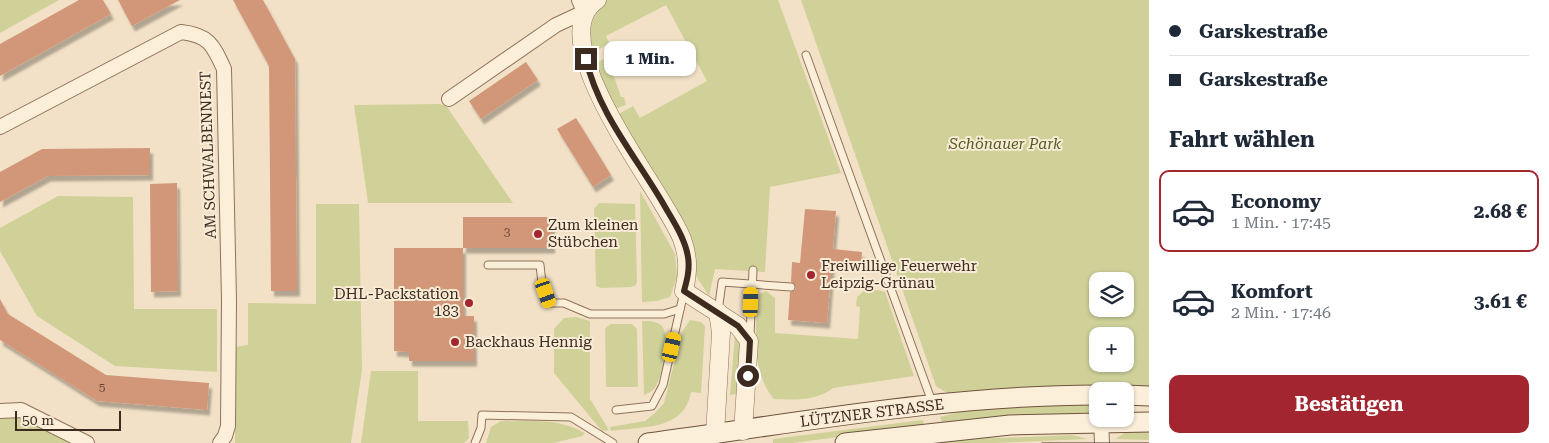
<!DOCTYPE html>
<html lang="de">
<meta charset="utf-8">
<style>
body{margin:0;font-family:"Roboto Serif",serif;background:#f6f6f7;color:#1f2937;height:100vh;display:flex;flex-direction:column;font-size:19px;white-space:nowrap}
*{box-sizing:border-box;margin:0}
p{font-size:16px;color:#747a83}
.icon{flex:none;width:28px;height:28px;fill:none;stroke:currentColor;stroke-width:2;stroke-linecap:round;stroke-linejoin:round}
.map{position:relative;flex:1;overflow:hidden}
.details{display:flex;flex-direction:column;background:#fff;width:400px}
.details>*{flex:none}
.top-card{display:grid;align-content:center;height:110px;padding:0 20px;background:#fff}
.tools{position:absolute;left:1089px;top:272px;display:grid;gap:10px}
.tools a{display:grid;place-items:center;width:45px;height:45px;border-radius:10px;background:#fff;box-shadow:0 1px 4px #0004;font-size:25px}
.scale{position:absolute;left:15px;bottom:12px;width:106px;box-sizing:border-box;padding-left:5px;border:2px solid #3e2b1f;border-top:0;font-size:14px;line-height:18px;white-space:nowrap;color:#3e2b1f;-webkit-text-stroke:4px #f8ecd6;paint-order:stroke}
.end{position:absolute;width:22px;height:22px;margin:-11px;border:6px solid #3e2b1f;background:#fff;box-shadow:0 0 0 2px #fff}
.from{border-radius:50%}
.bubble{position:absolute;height:35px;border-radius:10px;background:#fff;box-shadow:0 1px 4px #0004;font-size:16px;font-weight:700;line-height:35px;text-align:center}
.car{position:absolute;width:15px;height:30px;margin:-15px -8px;border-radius:6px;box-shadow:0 0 4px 1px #0007;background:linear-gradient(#f5c518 24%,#345 0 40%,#f5c518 0 76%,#345 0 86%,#f5c518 0)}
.top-card b{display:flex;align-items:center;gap:18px;height:48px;font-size:19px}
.top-card b+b{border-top:1px solid #e0e1e3}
.top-card i{width:12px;height:12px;background:#1f2937}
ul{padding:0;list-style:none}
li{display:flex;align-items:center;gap:15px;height:82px;margin:0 10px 8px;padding:0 10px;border:2px solid transparent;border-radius:10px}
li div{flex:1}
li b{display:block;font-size:19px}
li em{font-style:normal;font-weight:700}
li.current{border-color:#a32530}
li>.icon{width:45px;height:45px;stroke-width:1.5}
h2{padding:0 20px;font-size:22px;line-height:60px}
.action{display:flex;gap:10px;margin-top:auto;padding:10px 20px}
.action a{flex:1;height:58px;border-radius:10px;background:#a32530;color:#fff;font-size:20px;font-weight:700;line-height:58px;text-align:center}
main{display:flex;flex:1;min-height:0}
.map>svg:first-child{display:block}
</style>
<main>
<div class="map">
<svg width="1149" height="443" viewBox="0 0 1149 443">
<defs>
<filter id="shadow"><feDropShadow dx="3" dy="5.5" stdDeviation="1" flood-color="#0004"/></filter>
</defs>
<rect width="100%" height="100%" fill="#f2e1c6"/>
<g fill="#cfd199" fill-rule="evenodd">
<path d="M0,0h59l-59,33z"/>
<path d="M606,0h172l63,173 -71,14 -5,85 -50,-3 -6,27 -13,-20 -3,-30 -76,-131 16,-9 7,12 67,-37 -41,-76 -60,31 3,7 -9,6 -10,-2c-2,-20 4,-32 16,-47z"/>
<path d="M801,0h348v388h-109l-79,6 -14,-1 -11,-7zM1098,281h27v28h-27zM1098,336h27v28h-27z"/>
<path d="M611,56l4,5 -5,4 11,32h3l2,8 -12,4 -17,-42v-5z"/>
<path d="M440,104l7,3 66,96h-145l-14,-98z"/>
<path d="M640,191l35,63 2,23 -7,20 -13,4 -15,1z"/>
<path d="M58,196l75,1 1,112h83v63l-102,-6 -78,-50 -37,-65v-23z"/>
<path d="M599,203l36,1 2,77 -1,4 -5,2 -30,1 -5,-2 -2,-77z"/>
<path d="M316,204h43l3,166 -11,73h-116v-96l13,-2v-42l68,1z"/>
<path d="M865,290h13l7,2 29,84 -81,12c-16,13 -39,12 -59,11 -23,-27 -18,-66 -17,-99l3,-6 6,-3 9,7v35l83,6 2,-32 -4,-1 1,-9z"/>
<path d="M576,317l14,4v78l19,31 -7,1 -48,-58v-44l10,-11z"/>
<path d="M690,320l11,2 4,4 -4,67 -10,-1c-7,39 -48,34 -80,39l-1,-4 35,-6 10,-8 9,-10 18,-71z"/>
<path d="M642,321c7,0 14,0 19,4 11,10 1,54 -7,64 -3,3 -7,5 -10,6z"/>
<path d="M610,324h22l5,5 1,58h-32l-1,-58z"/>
<path d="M735,335l5,3 -3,56 -7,1z"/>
<path d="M371,371h47v50h50l1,17 -5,5h-103z"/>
<path d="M1089,402l5,7 -5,5 -146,10 -3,-7 31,-8z"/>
<path d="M7,415l17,2 45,26h-69v-25z"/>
<path d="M923,420l1,6 -132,17h-19v-4z"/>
<path d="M501,421c30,0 57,-3 84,12l-3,3 -28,7h-68l5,-16z"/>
<path d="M1149,429v11l-34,-1 13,-8z"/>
<path d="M1073,435l14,4 -94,4h-95l65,-6 40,1z"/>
</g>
<g fill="#d29779" filter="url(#shadow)">
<path d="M79,0h24l8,14 -111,62v-32z"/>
<path d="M118,0h62l-48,26z"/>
<path d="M233,0h30l32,59 2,232h-26l-2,-225z"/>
<path d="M526,62l12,18 -57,39 -12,-18z"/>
<path d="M576,118l35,57 -18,12 -36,-58z"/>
<path d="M150,148v27l-102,1 -48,26v-30l42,-23z"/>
<path d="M177,183l1,108 -27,1 -1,-108z"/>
<path d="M805,209l31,2 -3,38 29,3 -1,13 -29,-3 -5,61 -39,-3 2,-28 5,-2 1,-3 -5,-5 1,-20 8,1z"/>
<rect x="463" y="217" width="89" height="31"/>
<path d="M394,248h69v68h11v45h-65v-9l-15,-1z"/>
<path d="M0,299l8,15 98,61 103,8 -2,27 -110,-9 -97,-61z"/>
</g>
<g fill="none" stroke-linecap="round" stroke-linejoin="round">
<g stroke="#8f725a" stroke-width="9">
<g id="service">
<path d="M806,55l126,347"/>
<path d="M488,265h52l2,18 7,20h15l26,11h74l16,-5"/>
<path d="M718,312l4,-30 69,5"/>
<path d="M750,335l3,-65"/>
<path d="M616,410l36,-4 11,-21 21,-93"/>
<path d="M475,443l6,-15 1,-13 89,2 42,26"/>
</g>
</g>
<g stroke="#8f725a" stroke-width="16">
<g id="minor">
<path d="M449,99l107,-74 28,-13 -5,-12"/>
<path d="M0,127l181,-95c28,3 32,13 43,37l5,232 -1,125 -3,10 -5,7"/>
<path d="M0,411l21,-1 66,33"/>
<path d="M1101,421l1,22"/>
</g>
</g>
<g stroke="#8f725a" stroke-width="19">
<g id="tertiary">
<path d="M597,0c-60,39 69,195 85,239 7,19 6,33 2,52l54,35 11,15 -6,90"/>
<path d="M715,434l6,-101 -3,-21"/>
</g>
</g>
<g stroke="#71533d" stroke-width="21">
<g id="secondary">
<path d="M1125,395l24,1"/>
<path d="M648,443c149,-20 299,-48 450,-48"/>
<path d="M845,443l165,-18 139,-3"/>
</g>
</g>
<use href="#service" stroke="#fbefda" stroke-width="7"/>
<use href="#minor" stroke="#fbefda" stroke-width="14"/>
<use href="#tertiary" stroke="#fbefda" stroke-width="18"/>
<use href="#secondary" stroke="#fbefda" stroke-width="19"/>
<path stroke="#3e2b1f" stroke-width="1" d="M1042,443h107"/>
</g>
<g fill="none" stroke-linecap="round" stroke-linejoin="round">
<path stroke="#3e2b1f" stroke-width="6" d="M586,59c12,54 51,99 78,146 9,16 21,33 24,52 2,12 -1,23 -4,34l54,35 12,15 -2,35"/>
</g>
<g fill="#a32530" stroke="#f8ecd6" stroke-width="2">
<circle cx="538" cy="234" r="5"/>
<circle cx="811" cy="275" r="5"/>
<circle cx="469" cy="303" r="5"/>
<circle cx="455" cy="342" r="5"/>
</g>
<g text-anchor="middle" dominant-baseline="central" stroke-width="4" stroke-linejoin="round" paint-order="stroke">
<g font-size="12" fill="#634636">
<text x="507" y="232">3</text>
<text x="102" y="387">5</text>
</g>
<g font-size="15" font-style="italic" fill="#525c24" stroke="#f8ecd6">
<text x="1005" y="144">Schönauer Park</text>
</g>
<g font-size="15" fill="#3e2b1f" stroke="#f8ecd6">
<text transform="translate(208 155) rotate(-92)">AM SCHWALBENNEST</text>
<text transform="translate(872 413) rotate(-7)">LÜTZNER STRASSE</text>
</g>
<g font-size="15" fill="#3e2b1f" stroke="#f8ecd6" text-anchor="start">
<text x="548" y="225">Zum kleinen<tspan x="548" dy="17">Stübchen</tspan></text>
<text x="821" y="266">Freiwillige Feuerwehr<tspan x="821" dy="17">Leipzig-Grünau</tspan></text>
<text x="459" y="294" text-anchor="end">DHL-Packstation<tspan x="459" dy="17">183</tspan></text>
<text x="465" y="342">Backhaus Hennig</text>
</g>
</g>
</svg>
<div class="tools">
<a><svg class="icon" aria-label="layers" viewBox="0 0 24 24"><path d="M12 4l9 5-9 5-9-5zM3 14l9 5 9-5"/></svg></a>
<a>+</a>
<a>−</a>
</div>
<div class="scale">50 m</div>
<i class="end from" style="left:748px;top:376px"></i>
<i class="end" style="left:586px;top:59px"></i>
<div class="bubble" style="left:604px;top:41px;width:92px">1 Min.</div>
<i class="car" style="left:546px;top:293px;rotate:161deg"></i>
<i class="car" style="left:751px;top:302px;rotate:2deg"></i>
<i class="car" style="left:672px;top:347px;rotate:13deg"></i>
</div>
<section class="details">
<div class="top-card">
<b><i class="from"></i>Garskestraße</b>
<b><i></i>Garskestraße</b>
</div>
<h2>Fahrt wählen</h2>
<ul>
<li class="current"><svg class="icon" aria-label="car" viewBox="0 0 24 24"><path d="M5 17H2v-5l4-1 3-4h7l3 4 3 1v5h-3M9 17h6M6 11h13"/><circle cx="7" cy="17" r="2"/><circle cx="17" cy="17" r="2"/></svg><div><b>Economy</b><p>1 Min. · 17:45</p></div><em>2.68 €</em></li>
<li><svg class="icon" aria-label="car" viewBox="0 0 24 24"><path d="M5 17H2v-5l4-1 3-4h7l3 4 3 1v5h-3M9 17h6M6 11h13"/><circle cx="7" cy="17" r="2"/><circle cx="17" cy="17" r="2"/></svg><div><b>Komfort</b><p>2 Min. · 17:46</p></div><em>3.61 €</em></li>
</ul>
<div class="action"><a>Bestätigen</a></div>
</section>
</main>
